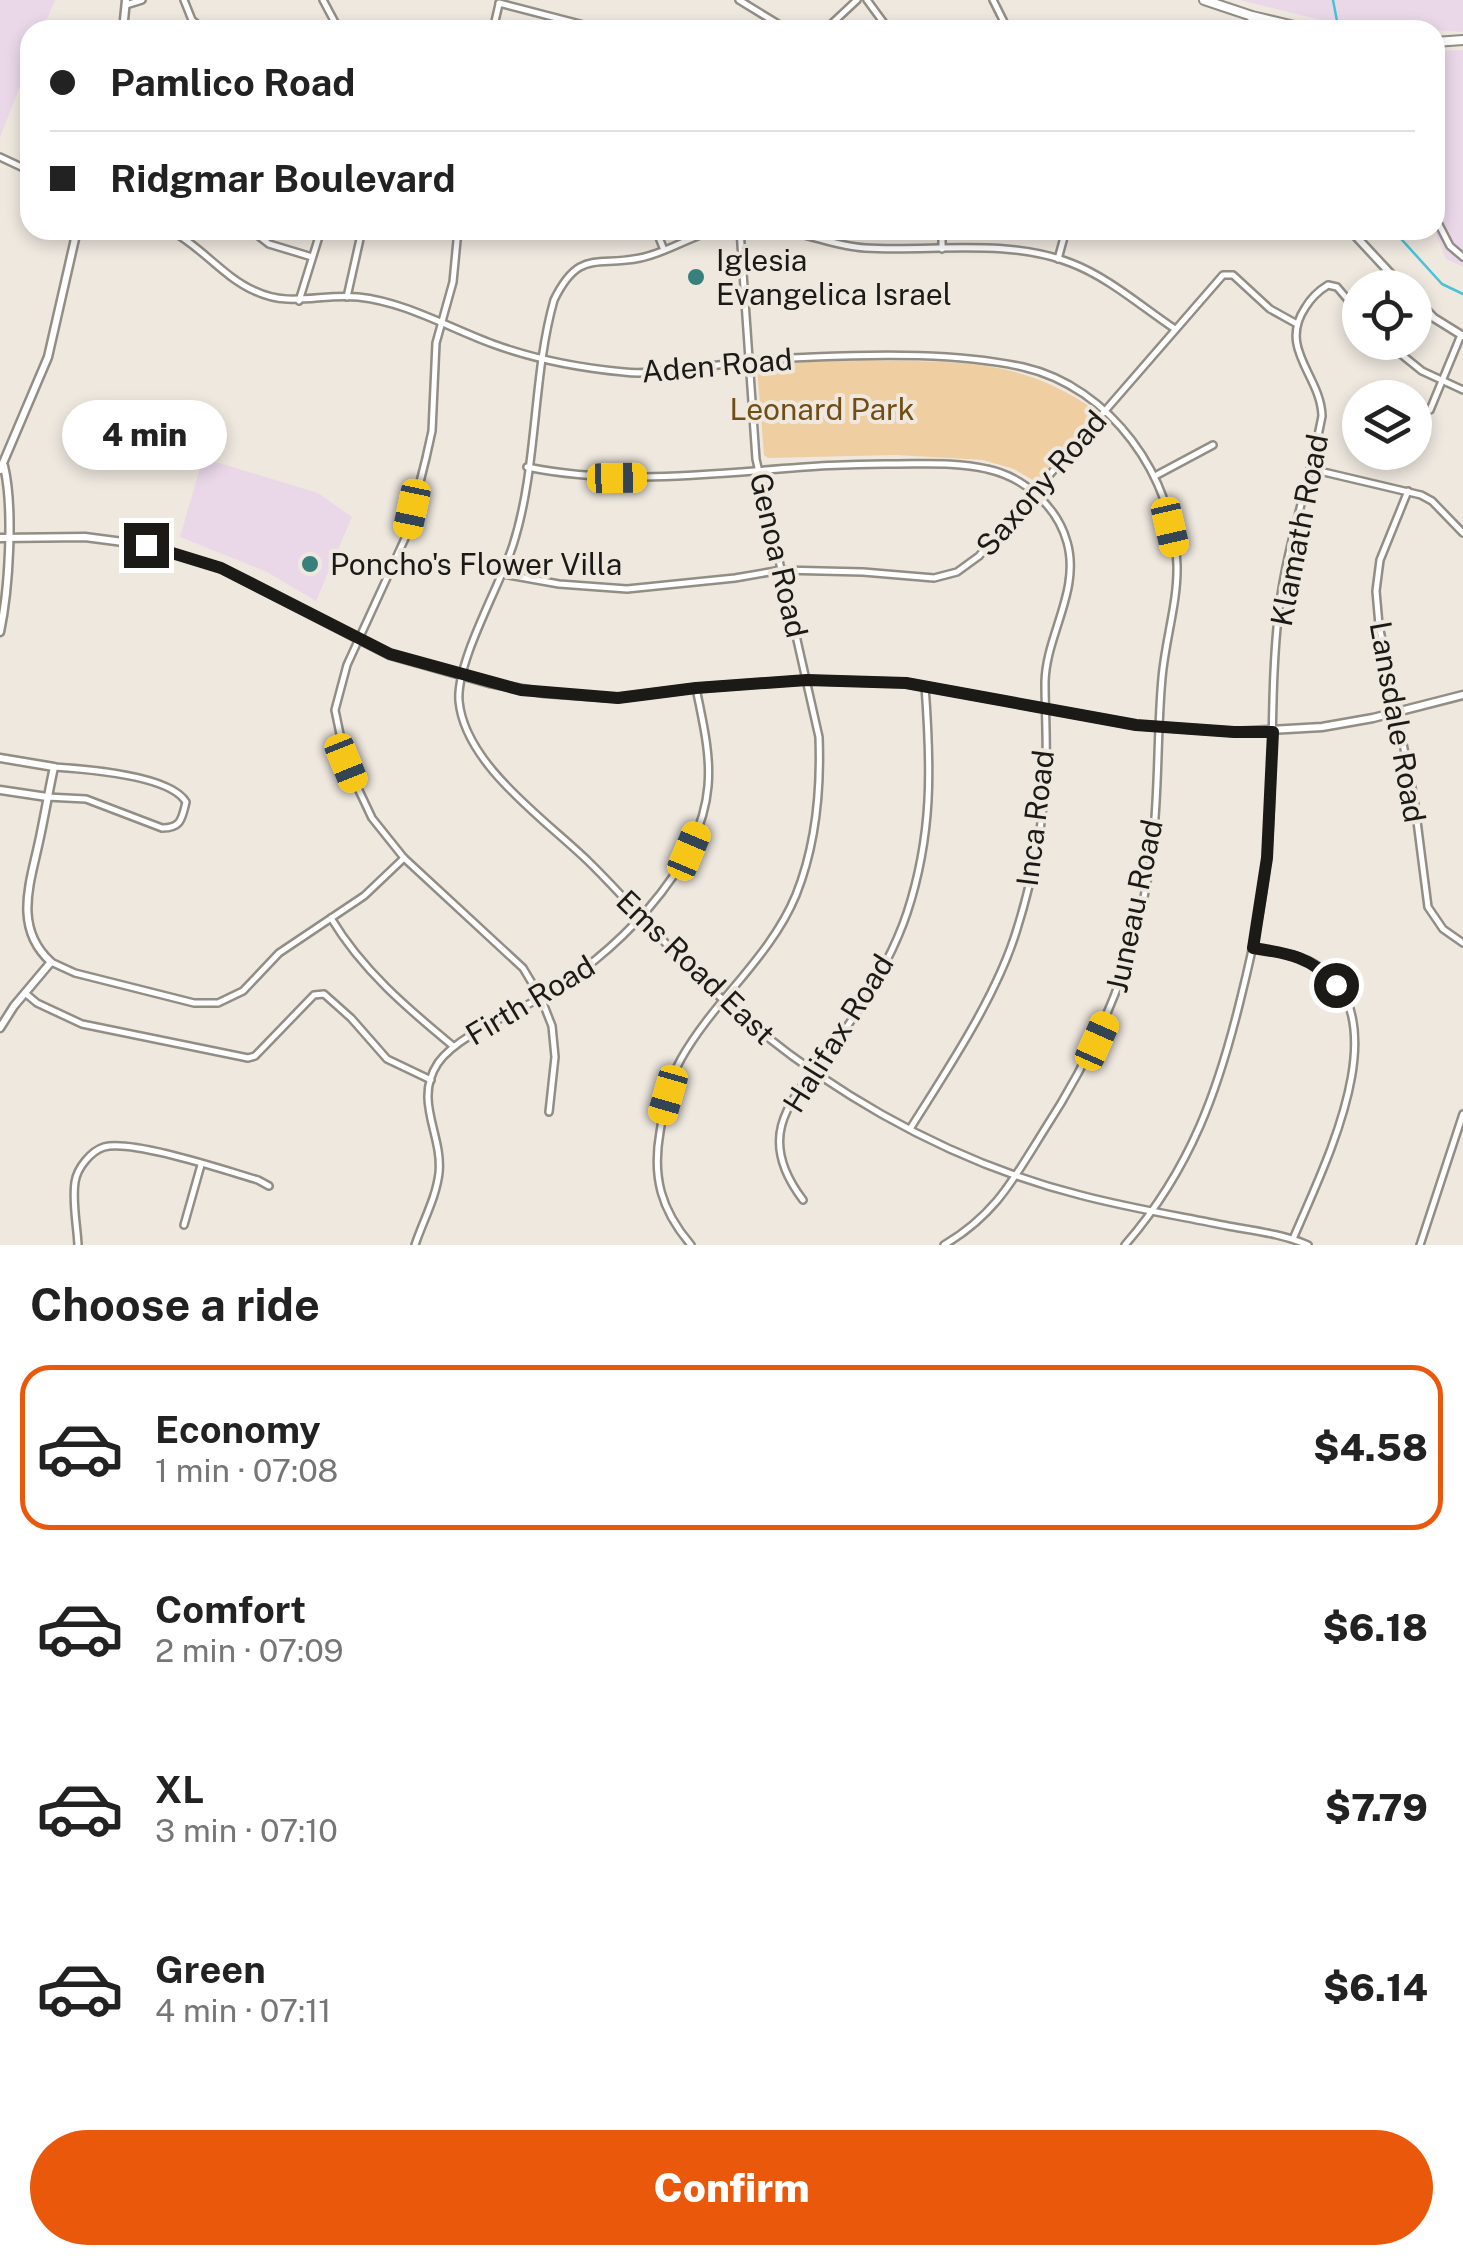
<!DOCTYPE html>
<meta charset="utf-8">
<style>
body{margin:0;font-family:"Public Sans",sans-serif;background:#f6f6f6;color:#222;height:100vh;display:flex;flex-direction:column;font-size:38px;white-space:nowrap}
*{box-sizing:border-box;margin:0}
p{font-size:32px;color:#767676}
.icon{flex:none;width:55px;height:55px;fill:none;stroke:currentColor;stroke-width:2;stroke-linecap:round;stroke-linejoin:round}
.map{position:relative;height:1245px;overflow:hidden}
.drawer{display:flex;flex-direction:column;background:#fff;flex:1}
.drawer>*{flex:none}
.hud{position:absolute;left:20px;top:20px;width:1425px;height:220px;border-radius:30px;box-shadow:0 5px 15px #0003;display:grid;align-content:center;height:220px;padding:0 30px;background:#fff}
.buttons{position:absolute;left:1342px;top:270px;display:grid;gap:20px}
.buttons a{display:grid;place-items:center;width:90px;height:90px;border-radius:50%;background:#fff;box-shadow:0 5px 15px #0003;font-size:50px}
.end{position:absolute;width:45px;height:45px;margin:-22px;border:12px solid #1c1a17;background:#fff;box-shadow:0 0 0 5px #fff}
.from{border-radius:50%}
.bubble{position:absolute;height:70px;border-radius:35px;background:#fff;box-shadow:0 5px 15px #0003;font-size:32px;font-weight:800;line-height:70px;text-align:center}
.car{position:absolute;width:30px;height:60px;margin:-30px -15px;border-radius:12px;box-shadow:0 0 8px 2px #0007;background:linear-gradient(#f5c518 24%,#345 0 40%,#f5c518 0 76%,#345 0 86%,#f5c518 0)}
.hud b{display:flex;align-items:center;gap:35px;height:95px;font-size:38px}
.hud b+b{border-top:2px solid #e0e0e0}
.hud i{width:25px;height:25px;background:#222}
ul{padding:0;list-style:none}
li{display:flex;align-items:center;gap:30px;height:165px;margin:0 20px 15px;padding:0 10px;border:5px solid transparent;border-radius:30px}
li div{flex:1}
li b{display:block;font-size:38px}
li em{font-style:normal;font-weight:800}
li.selected{border-color:#ea580c}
li>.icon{width:90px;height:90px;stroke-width:1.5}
h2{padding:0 30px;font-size:45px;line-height:120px}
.action{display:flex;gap:20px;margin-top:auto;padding:20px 30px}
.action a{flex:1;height:115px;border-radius:60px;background:#ea580c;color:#fff;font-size:40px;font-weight:800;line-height:115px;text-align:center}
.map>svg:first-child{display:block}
</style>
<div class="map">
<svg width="1463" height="1245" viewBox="0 0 1463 1245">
<rect width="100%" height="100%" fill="#eee8df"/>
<g fill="#ead8e9">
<path d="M0,0h55l-13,30h-12v31l-30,76z"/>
<path d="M1240,0h223v32l-130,-9z"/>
<path d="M1463,50v217l-17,-8 -12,-29 1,-179z"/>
<path d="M203,458l115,35 34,24 -36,84 -49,-29 -87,-35z"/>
</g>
<path fill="#efcfa2" d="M857,360c93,3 159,-6 239,51l-60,71 -22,-13 -31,-9 -87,-5 -128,3 -4,-3 -7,-87 5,-4z"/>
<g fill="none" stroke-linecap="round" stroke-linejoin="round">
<g stroke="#47c3d5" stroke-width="2.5">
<path d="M1333,0l4,21"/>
<path d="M1393,230l49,54 21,10"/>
</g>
<g stroke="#928d85" stroke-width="10">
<g id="minor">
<path d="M184,0l8,20 12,10"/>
<path d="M323,0l16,30"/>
<path d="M739,0l49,30"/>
<path d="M867,0l22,30"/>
<path d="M993,0l15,30"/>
<path d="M499,3l104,27"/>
<path d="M126,5l16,-5"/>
<path d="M493,30l6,-26"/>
<path d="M825,30l32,-30"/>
<path d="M0,157l30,14"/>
<path d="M1435,217l15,29 13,11"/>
<path d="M170,230c31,16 53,47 85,61 35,17 67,2 103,6 48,5 91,31 135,47 41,15 88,24 131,28 21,3 45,-2 66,-4 41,-4 83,-10 124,-11 66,-3 145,-4 209,10 88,20 151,110 154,198 1,37 -12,76 -15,113 -5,54 -3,109 -9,162 -11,107 -52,203 -110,292 -30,48 -48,83 -99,113"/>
<path d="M251,230l18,14 43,13"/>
<path d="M458,230l-5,52 -17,61 -4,88 -6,27 -19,76 -60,131 -12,45 11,53 26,55 32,40 119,110 18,30 11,28 3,31 -6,55"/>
<path d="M656,230l8,20"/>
<path d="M715,230c-26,7 -49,23 -75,28 -44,9 -61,-9 -86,42 -22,78 -16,167 -41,245 -13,41 -57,116 -54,156 6,64 87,119 130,161 41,40 78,86 120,125 104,97 233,173 371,208 49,13 99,21 148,31 28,5 54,8 80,19"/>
<path d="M775,230c31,2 58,16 90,18 66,4 143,-10 206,15 37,14 71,44 104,66"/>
<path d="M942,230v19"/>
<path d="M1058,259l8,-29"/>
<path d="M347,297l15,-67"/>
<path d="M299,301l22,-71"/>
<path d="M1386,342l36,29 41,19"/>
<path d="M1430,410l31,-75"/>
<path d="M527,467c121,25 247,-5 370,-3 29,0 61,-2 90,5 37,8 70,37 80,73 14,48 -21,93 -22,140 0,28 2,56 1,84 -2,53 -13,112 -29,163 -20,67 -70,141 -107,200"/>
<path d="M1311,469l110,26 11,6 31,32"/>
<path d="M1155,476l58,-31"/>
<path d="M1408,491l-28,69 -4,31 3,34 35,173 14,109 15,22 20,14"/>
<path d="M503,574l56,10 68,5 108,-11 46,-8 82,2 71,6 23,-6 22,-16 244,-281h10l37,34 27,15"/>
<path d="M47,797l39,2 76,29c19,0 20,-9 24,-26 -16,-27 -101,-33 -132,-35"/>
<path d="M331,918c31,52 76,90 122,128"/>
<path d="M1253,948c20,3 42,5 60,15 91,51 9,206 -20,276"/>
<path d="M51,962l24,11 119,30h24l25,-12 36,-38 85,-57 40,-38"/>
<path d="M25,993l12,10 45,21 166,34 7,-2 59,-61 10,-1 27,24 36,41 44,21"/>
<path d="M803,1200c-55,-72 -2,-108 39,-166 25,-36 51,-79 65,-121 26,-79 24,-146 18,-227"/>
<path d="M184,1225l17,-60"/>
<path d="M78,1245c-1,-20 -6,-44 -3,-63 2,-14 16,-31 29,-35 28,-8 123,24 154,33l11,6"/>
<path d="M415,1245c8,-24 21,-47 24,-72 4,-39 -26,-72 -1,-110 19,-27 72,-48 102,-65 71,-40 161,-127 168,-212 3,-33 -6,-67 -12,-98"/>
<path d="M691,1245c-30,-35 -39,-68 -31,-113 4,-25 9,-52 21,-73 33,-59 89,-101 115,-164 20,-50 25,-105 23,-158l-63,-278 -16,-229"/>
<path d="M1125,1245c66,-76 94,-156 117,-252 11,-44 20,-88 25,-134 8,-83 2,-168 12,-250 8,-65 31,-129 43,-193 -1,-40 -44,-67 -17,-108 6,-10 13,-17 23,-23l9,2 23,27"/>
<path d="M1420,1245l43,-131"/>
</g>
</g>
<g stroke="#928d85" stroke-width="11">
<g id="tertiary">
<path d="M123,30l3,-30"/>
<path d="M1250,30l2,-14"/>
<path d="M1350,230l54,58"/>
<path d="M1415,298l19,20 29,18"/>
<path d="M0,470l48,-113 29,-127"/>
<path d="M0,538l85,-1 61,8 75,23 169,87 99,28 55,10 74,5 78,-10 111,-8 99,3 230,42 98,7 88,-5 51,-9 90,-23"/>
<path d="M0,632c9,-43 14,-123 4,-166"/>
<path d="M0,758l54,9c-5,23 -9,46 -14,70 -9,44 -28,90 11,125l-37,44 -14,22"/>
<path d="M0,790l47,7"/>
</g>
</g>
<g stroke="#928d85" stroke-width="12">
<g id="secondary">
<path d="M1204,0l48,16 59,14"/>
<path d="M1435,42l28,-2"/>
</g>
</g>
<use href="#minor" stroke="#fff" stroke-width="5"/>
<use href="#tertiary" stroke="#fff" stroke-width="6"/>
<use href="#secondary" stroke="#fff" stroke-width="8"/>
</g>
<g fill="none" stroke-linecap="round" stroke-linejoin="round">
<path stroke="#1c1a17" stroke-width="12" d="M146,545l75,23 169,86 131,36 97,8 78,-10 111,-8 99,3 230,42 98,7h39l-6,126 -14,90c34,5 60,9 83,37"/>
</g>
<g fill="#38807c" stroke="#eee8df" stroke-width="4">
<circle cx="696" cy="277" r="10"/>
<circle cx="310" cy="564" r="10"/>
</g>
<g text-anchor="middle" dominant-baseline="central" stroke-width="8" stroke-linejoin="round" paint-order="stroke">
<g font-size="30" fill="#1c1a17" stroke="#eee8df" text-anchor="start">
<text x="716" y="260">Iglesia<tspan x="716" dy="34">Evangelica Israel</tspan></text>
<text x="330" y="564">Poncho's Flower Villa</text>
</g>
<g font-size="30" fill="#1c1a17" stroke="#eee8df">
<text transform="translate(717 365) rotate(-5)">Aden Road</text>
<text transform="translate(1041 483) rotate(-49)">Saxony Road</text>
<text transform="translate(1299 530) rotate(-79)">Klamath Road</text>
<text transform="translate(779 555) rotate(77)">Genoa Road</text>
<text transform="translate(1398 722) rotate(80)">Lansdale Road</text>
<text transform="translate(1035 818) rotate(-83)">Inca Road</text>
<text transform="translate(1134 906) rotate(-78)">Juneau Road</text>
<text transform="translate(696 967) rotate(44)">Ems Road East</text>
<text transform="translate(530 1000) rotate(-31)">Firth Road</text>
<text transform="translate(838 1033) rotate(-58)">Halifax Road</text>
</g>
<g font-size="30" fill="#704e15" stroke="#eee8df">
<text x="822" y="409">Leonard Park</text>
</g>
</g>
</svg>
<div class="buttons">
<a><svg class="icon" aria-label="locate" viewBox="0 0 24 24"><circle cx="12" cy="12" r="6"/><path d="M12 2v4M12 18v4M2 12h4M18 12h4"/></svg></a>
<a><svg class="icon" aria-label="layers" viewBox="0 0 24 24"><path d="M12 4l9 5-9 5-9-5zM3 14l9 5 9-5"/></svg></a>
</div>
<i class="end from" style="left:1336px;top:985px"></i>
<i class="end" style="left:146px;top:545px"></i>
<div class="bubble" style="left:62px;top:400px;width:165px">4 min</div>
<i class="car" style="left:617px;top:478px;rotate:89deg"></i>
<i class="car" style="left:412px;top:509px;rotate:192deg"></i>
<i class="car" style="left:1170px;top:527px;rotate:167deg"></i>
<i class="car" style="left:346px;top:763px;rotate:158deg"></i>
<i class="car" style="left:689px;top:851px;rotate:23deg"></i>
<i class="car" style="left:1097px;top:1041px;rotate:24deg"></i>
<i class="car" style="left:668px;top:1095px;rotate:196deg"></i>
<div class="hud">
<b><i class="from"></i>Pamlico Road</b>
<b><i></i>Ridgmar Boulevard</b>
</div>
</div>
<section class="drawer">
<h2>Choose a ride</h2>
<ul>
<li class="selected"><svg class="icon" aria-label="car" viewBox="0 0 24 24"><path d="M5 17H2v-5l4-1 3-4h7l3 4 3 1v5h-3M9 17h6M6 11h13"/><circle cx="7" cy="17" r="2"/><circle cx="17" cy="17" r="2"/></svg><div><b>Economy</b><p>1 min · 07:08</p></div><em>$4.58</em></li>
<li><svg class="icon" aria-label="car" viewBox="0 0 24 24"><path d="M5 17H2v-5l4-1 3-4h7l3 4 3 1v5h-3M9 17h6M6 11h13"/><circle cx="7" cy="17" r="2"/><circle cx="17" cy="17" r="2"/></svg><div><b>Comfort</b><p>2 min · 07:09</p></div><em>$6.18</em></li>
<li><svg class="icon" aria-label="car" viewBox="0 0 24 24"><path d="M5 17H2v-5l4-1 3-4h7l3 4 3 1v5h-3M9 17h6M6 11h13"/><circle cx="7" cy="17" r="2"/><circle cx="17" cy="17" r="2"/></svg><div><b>XL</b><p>3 min · 07:10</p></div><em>$7.79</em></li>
<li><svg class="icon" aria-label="car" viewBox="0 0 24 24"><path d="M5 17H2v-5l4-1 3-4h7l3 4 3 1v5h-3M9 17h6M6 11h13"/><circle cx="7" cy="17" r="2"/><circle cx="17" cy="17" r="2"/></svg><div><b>Green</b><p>4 min · 07:11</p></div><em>$6.14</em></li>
</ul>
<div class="action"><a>Confirm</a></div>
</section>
